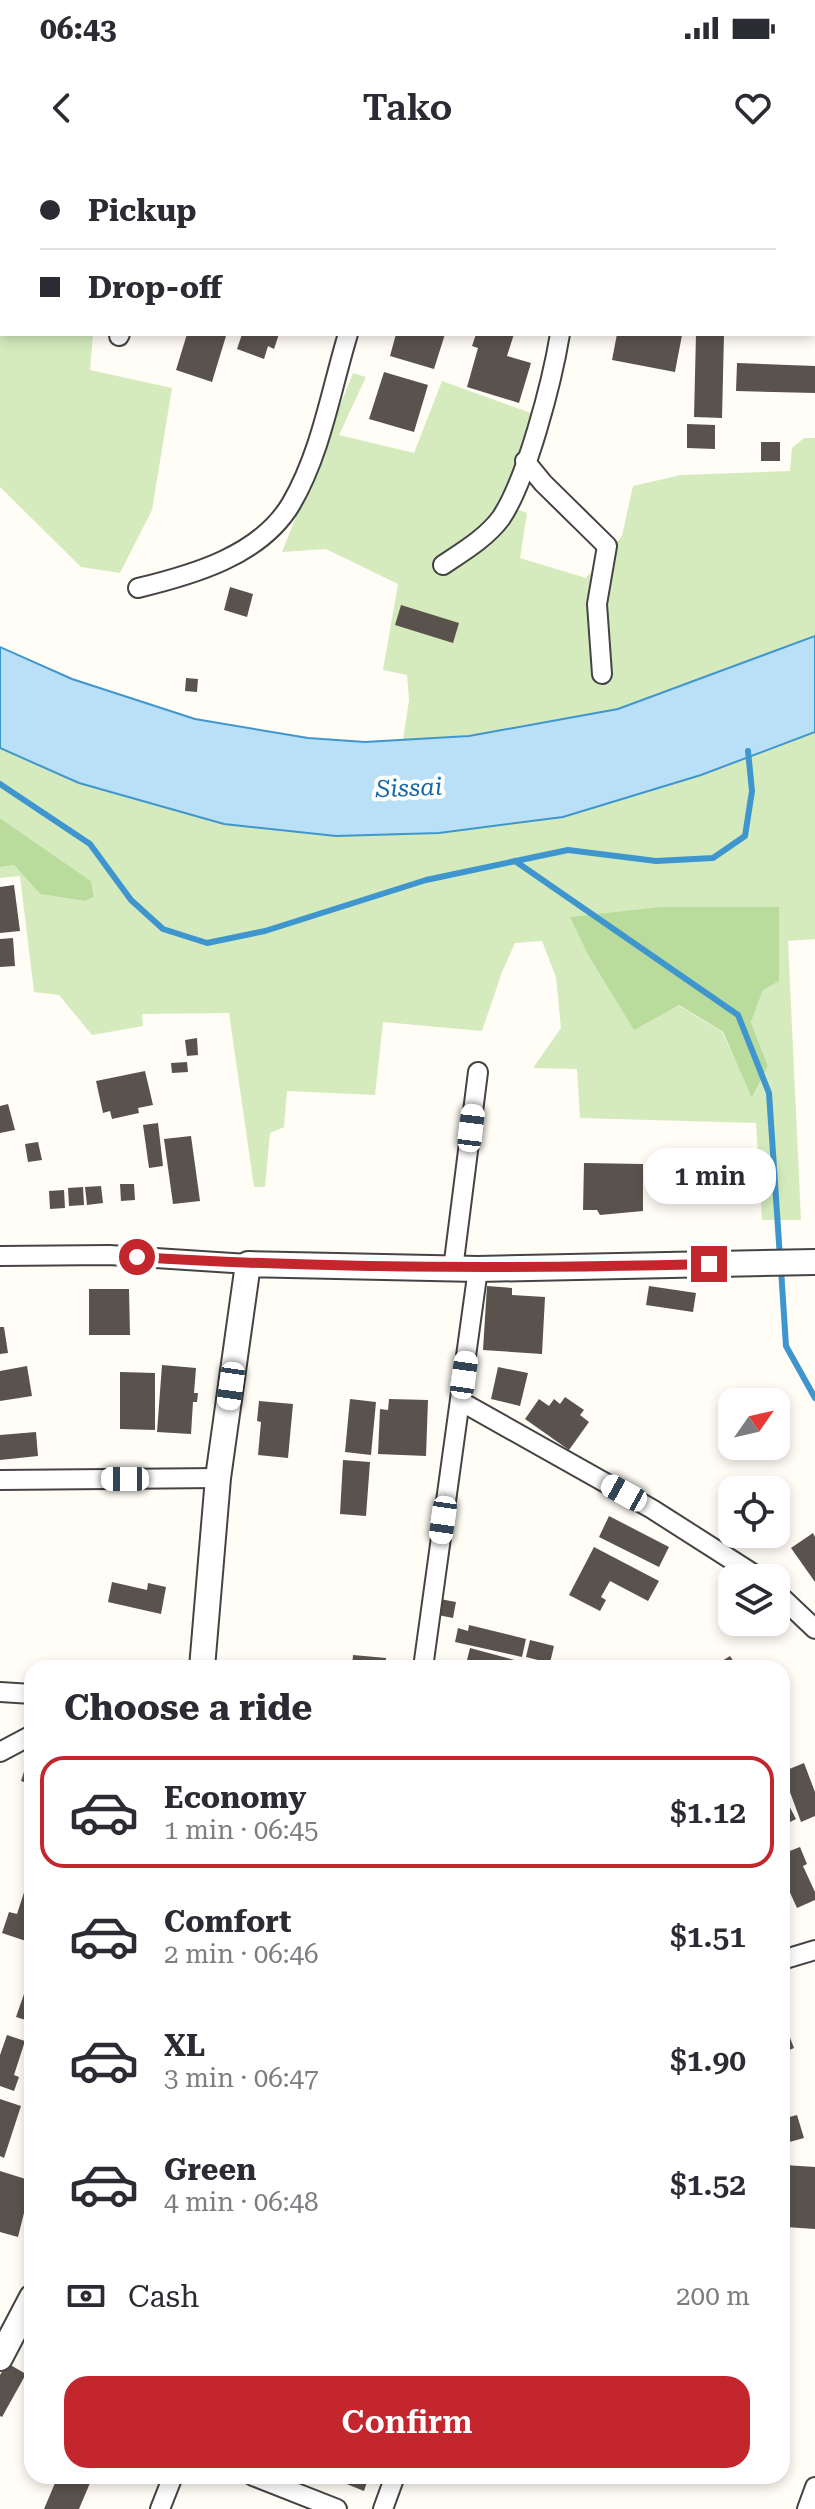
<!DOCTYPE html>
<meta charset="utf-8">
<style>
body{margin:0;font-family:"Roboto Serif",serif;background:#f2f2f3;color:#2b2b33;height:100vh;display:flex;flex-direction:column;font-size:30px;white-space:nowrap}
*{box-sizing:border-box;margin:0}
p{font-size:26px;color:#7c7c81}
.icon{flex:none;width:44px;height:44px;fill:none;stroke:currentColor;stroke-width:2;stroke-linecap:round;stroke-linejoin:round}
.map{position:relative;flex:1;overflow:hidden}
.details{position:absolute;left:24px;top:1500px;width:766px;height:824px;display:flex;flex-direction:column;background:#fff;border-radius:24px;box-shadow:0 4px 12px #0003}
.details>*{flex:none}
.guide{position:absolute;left:0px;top:0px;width:816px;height:176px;box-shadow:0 4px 12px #0003;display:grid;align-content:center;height:176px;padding:0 40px;background:#fff}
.needle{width:52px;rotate:56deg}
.fabs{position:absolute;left:718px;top:1228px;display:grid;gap:16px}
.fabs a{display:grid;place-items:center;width:72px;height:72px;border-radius:16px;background:#fff;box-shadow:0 4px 12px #0003;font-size:40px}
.end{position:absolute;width:36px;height:36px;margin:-18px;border:10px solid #c4262e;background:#fff;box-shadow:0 0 0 4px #fff}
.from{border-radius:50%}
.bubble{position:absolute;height:56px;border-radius:24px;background:#fff;box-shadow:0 4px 12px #0003;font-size:26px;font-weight:600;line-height:56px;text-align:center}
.car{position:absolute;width:24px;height:48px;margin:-24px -12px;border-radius:10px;box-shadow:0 0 6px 2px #0007;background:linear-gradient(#fff 24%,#345 0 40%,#fff 0 76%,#345 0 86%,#fff 0)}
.guide b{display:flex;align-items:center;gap:28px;height:76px;font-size:30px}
.guide b+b{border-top:2px solid #e1e1e2}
.guide i{width:20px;height:20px;background:#2b2b33}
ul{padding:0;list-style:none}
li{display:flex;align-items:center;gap:24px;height:112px;margin:0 16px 12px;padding:0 24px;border:4px solid transparent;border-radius:24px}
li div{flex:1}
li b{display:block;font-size:30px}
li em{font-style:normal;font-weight:600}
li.on{border-color:#c4262e}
li>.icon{width:72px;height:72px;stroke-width:1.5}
h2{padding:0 40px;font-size:36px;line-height:96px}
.pay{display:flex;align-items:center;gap:20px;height:88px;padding:0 40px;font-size:30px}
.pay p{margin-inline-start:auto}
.action{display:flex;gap:16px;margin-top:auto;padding:16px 40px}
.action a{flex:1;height:92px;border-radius:24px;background:#c4262e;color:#fff;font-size:32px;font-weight:600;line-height:92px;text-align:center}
.status{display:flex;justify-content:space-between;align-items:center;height:56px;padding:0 40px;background:#fff;direction:ltr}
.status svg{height:22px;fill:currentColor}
header{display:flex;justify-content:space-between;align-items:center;height:104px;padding:0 40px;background:#fff;font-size:36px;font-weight:600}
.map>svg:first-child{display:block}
</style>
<div class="status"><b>06:43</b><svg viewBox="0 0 49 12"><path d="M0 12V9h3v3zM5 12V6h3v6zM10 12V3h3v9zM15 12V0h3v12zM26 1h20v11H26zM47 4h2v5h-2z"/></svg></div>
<header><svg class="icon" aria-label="back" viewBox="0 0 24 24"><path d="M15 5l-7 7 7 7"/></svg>Tako<svg class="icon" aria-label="heart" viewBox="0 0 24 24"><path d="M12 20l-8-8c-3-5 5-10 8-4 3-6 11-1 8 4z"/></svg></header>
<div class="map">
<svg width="815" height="2349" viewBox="0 0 815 2349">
<rect width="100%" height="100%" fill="#fffdf5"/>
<g fill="#d5ebbd" fill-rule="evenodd">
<path d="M0,0l43,2h-41v172h91l-3,36 82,18 -20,122 -32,63 -39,-6 -81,-80z"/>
<path d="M353,213l13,4 -27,58 75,18 28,-72 92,33 -15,49 -22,39 30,11 -7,45 66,20 36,-42 11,-50 48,-11 109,-4 2,-23 12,-10h11v198l-197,73 -149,27 -66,4 6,-40 -2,-25 -24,-5 15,-86 -72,-35 -44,3z"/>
<path d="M815,572v207l-27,2 13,279h-39l-6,-97 -176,-5 -3,-49 -44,-1 28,-40 -5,-51 -14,-36 -27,2 -13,29 -20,59 -99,-9 -8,73 -88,-4 -3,36 -14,6 -5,54h-11l-25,-174 -87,1 1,12 -51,9 -33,-40 -25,-3 -14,-116 -20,2v-11l14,-2 26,29 43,7 11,-4 -3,-16 -91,-63v-70l79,35 145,41 112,12 103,-3 124,-16 138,-42zM571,758l192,72 -12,32 17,44 -15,31 -31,-65 -44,-27 -44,24 -46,-74z"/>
</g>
<g fill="#b9dc9c">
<path d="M0,658l91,63 3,16 -10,4 -44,-7 -26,-29 -14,2z"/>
<path d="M661,747h118v74l-16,9 -12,32 17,44 -16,32 -29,-66 -44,-27 -45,25 -46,-75 -18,-38z"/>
</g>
<path fill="#b9e0f7" stroke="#3f96cf" stroke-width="2" d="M815,476v96l-114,43 -138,42 -124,16 -103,3 -112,-12 -145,-41 -79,-35v-101l72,32 123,40 113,19 57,4 104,-6 149,-27z"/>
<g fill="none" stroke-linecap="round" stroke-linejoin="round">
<g stroke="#3f96cf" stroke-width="6">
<path d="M0,624l90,60 41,56 32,29 44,14 58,-12 161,-51 142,-30 88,11 57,-3 32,-22 7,-45 -4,-40"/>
<path d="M515,701l223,154 31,78 11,165"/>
<path d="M781,1109l5,77 29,52"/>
</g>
</g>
<g fill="#5a524d">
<path d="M187,174l39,2 -14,46 -36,-12z"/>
<path d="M242,174h37l-5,15 -6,-3 -4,13 -27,-10z"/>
<path d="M396,174h49l-11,35 -44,-13z"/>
<path d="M476,174h38l-7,22 24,7 -12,40 -52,-16 11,-39 -6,-2z"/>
<path d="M617,174l65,1 -7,37 -63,-12z"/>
<path d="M696,174h28l-2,84 -28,-1z"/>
<path d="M737,203l78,3v27l-79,-2z"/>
<path d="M384,212l44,13 -14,47 -45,-13z"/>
<path d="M687,264l28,1v24l-28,-1z"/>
<rect x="761" y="282" width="19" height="19"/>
<path d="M230,427l23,7 -6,23 -23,-7z"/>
<path d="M401,445l58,18 -6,20 -58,-18z"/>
<path d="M186,518l12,1 -1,13 -12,-1z"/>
<path d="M14,725l6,46 -20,2v-46z"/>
<path d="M13,778l2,28 -15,1v-28z"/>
<path d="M197,878l1,17 -11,1 -2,-16z"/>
<path d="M187,902l1,10 -16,1 -1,-10z"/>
<path d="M145,911l8,34 -15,3 1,5 -27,6 -2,-8 -7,2 -7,-32z"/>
<path d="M8,944l7,26 -15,3v-27z"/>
<path d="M158,963l5,43 -14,2 -6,-43z"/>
<path d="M191,976l9,65 -27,3 -9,-65z"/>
<path d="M38,982l4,18 -14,2 -3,-18z"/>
<path d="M584,1003l59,1v47l-43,4 -3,-5h-14z"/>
<path d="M120,1024h14l1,16 -14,1z"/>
<path d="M101,1026l2,17 -16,2 -2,-18z"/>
<path d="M83,1027l1,18 -15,1 -1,-18z"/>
<path d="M64,1030l1,18 -15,1 -1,-18z"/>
<path d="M487,1126l25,2v7l33,2 -3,57 -59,-4z"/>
<path d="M649,1126l47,7 -3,19 -47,-7z"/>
<path d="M89,1129h40l1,46h-41z"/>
<path d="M0,1167h4l4,26 -8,1z"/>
<path d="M162,1205l34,3 -2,25h4l-1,9h-4l-2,32 -34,-2z"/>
<path d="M27,1206l5,30 -32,5v-30z"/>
<path d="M498,1207l30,6 -8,33 -29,-7z"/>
<path d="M120,1212l35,1v57l-35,-1z"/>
<path d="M565,1237l19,13 -4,5 9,7 -20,28 -44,-31 14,-20 10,7 5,-7 6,5z"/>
<path d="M350,1239l26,3 -5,53 -26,-3z"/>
<path d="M389,1239l39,1 -2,56 -48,-2 2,-45 8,1z"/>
<path d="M259,1241l34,3 -5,54 -30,-3 3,-33 -4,-1z"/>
<path d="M36,1272l2,24 -38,4v-25z"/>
<path d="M343,1300l27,2 -4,54 -26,-2z"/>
<path d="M609,1356l60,31 -10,20 -60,-30z"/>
<path d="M813,1373l2,4v45l-24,-34z"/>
<path d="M594,1387l65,34 -11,20 -38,-20 -9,16 5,3 -6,11 -31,-16z"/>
<path d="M112,1422l35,8 1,-7 18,4 -5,27 -53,-12z"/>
<path d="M440,1439l16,3 -3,16 -15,-3z"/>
<path d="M469,1465l57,14 -4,18 -67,-15 3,-14 10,3z"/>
<path d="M530,1480l24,6 -4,17 -24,-6z"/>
<path d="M470,1488l52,14 -2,6h-55z"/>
<path d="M353,1495l33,3 -1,10h-33z"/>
<path d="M730,1496l8,12h-27z"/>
<path d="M31,1590h1v35l-11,-4z"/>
<path d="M804,1603l11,29v24l-14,6 -14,-38 -5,2v-14z"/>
<path d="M782,1632l14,27 -14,7z"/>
<path d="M800,1687l7,17 -4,2 12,26v8l-18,8 -15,-33v-21z"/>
<path d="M28,1720l4,2v51l-3,9 -27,-9 7,-21 8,2z"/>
<path d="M32,1811v51l-16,-5z"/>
<path d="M782,1857l12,31 -12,5z"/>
<path d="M7,1875l18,6 -11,34 5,2 -5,14 -14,-5v-31z"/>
<path d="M0,1939l21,7 -17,52 -4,-2z"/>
<path d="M797,1955l7,23 -22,6v-25z"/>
<path d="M784,2005l31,2v62l-29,-2 1,-16 -5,-1z"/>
<path d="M0,2011l32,10 -14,56 -18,-5z"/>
<path d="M7,2203l19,11 -24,43 -2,-1v-41z"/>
<path d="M58,2316h35l-14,33h-35z"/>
<path d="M335,2316h34l-5,15 -30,-12z"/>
</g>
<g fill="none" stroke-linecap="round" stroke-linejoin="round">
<g stroke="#444" stroke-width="22">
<g id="minor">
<path d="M179,2l1,-2"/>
<path d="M400,2l1,-2"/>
<path d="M596,2v-2"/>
<path d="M119,176l1,-2"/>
<path d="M525,301l18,22 64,63 -10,58 5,70"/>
<path d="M443,405c21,-14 43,-27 58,-47 26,-39 51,-136 59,-184"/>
<path d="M138,428c54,-13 122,-32 153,-84 30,-51 40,-114 57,-170"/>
<path d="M0,1096l109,-1 139,9"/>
<path d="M453,1109l25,-197"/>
<path d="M460,1241l192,108 108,69"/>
<path d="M0,1320l218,-2"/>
<path d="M776,1432l39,37"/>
<path d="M423,1508l55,-399"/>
<path d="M0,1532l32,2"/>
<path d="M0,1592l32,-17"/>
<path d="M782,1800l33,-10"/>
<path d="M253,2316l84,33"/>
<path d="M160,2349l13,-33"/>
<path d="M383,2349l12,-33"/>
<path d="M807,2349l8,-22"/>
</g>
</g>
<g stroke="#444" stroke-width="28">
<g id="tertiary">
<path d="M202,1508l16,-190 30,-214 230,5 337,-7"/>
<path d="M0,2198l32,-61"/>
</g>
</g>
<use href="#minor" stroke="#fff" stroke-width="18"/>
<use href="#tertiary" stroke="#fff" stroke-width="24"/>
</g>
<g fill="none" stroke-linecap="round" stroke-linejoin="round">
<path stroke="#c4262e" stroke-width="10" d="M137,1097c192,12 380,12 572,7"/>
</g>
<g text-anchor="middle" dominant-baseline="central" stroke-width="8" stroke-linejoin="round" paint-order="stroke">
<g font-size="24" font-style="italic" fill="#1768a6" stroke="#fff">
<text transform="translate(409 628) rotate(-2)">Sissai</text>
</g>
</g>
</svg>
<div class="fabs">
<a><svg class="needle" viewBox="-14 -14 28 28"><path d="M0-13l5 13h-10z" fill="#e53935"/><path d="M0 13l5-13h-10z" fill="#7c7c81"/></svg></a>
<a><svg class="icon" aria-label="locate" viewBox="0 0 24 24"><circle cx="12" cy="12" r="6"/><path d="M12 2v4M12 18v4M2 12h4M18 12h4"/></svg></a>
<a><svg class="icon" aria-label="layers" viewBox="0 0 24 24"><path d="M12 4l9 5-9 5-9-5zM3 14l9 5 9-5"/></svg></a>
</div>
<i class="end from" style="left:137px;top:1097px"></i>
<i class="end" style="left:709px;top:1104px"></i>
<div class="bubble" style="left:644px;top:988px;width:132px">1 min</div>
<i class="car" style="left:471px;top:968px;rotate:7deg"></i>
<i class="car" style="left:464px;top:1215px;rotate:8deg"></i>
<i class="car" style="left:231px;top:1226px;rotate:188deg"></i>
<i class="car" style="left:125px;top:1319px;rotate:270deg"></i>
<i class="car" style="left:624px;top:1333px;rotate:299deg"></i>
<i class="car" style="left:443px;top:1360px;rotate:188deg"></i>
<div class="guide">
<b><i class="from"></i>Pickup</b>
<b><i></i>Drop-off</b>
</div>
<section class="details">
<h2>Choose a ride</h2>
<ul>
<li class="on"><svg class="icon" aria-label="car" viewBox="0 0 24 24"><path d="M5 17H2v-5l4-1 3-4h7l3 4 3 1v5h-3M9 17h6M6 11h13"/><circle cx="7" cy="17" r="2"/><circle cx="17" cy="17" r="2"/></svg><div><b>Economy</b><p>1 min · 06:45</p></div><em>$1.12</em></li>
<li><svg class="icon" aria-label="car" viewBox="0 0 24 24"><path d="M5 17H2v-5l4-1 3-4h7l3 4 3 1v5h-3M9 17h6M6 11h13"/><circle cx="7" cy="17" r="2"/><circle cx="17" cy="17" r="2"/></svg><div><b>Comfort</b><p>2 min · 06:46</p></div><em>$1.51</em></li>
<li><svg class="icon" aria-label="car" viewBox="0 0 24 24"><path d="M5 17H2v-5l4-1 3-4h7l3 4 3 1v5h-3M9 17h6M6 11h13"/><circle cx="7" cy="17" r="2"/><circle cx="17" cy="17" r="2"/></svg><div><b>XL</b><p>3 min · 06:47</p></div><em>$1.90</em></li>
<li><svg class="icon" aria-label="car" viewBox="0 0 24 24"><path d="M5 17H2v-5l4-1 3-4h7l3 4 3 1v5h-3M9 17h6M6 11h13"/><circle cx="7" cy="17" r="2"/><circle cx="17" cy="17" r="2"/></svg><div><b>Green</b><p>4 min · 06:48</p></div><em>$1.52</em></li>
</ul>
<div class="pay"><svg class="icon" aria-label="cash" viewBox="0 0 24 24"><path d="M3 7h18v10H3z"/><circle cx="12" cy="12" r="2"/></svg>Cash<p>200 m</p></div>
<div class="action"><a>Confirm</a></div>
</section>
</div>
